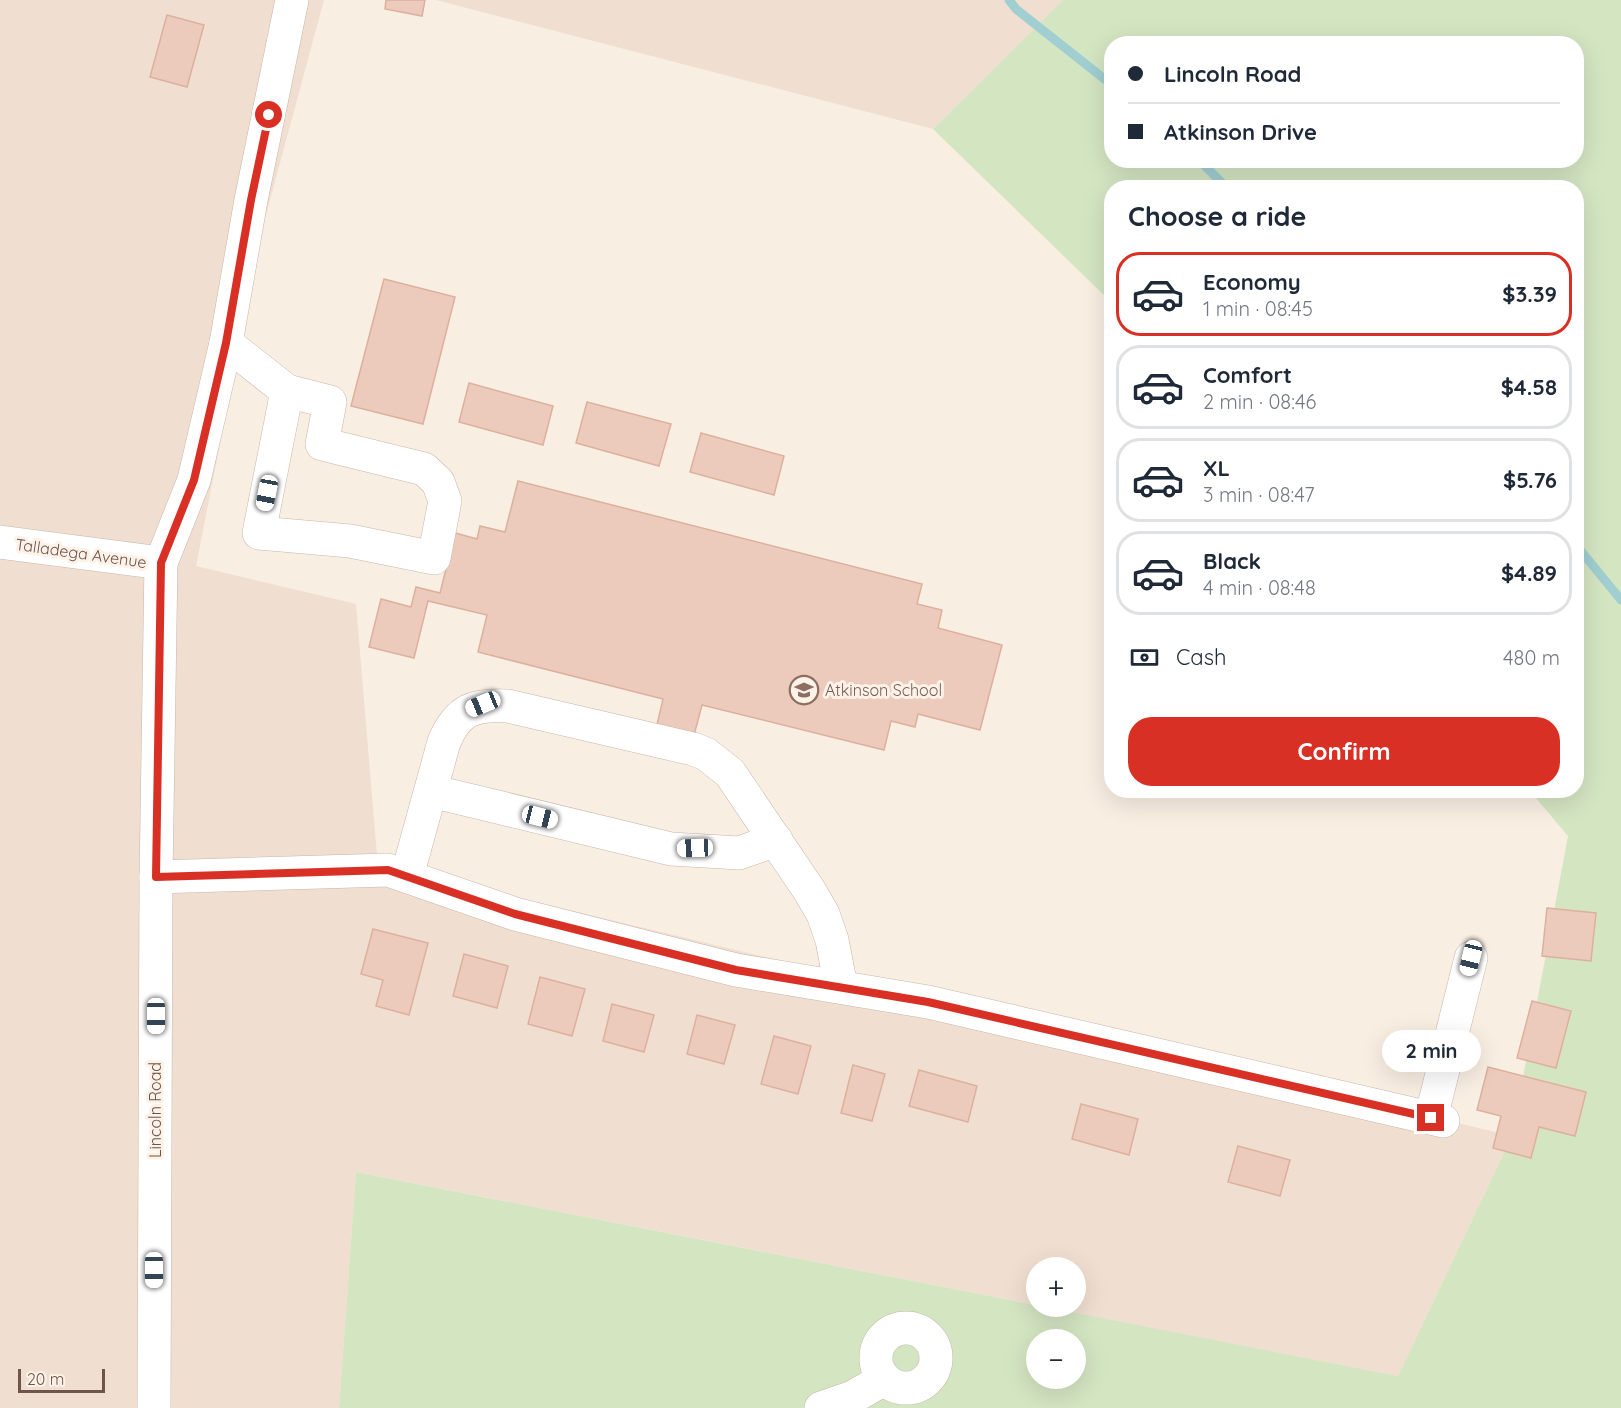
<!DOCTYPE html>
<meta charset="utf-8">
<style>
body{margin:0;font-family:Quicksand,sans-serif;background:#f6f6f7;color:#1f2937;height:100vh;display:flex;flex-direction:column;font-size:22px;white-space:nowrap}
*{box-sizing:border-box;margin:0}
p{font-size:20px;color:#747a83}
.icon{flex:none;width:33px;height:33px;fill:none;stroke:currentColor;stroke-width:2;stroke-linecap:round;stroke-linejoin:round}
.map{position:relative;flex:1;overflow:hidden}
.side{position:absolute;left:1104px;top:180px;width:480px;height:618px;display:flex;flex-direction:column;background:#fff;border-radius:24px;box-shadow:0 6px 24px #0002}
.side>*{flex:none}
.guide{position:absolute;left:1104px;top:36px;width:480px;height:132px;border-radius:24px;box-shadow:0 6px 24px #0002;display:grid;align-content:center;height:132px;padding:0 24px;background:#fff}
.controls{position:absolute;left:1026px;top:1257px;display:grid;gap:12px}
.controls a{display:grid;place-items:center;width:60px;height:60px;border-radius:50%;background:#fff;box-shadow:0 6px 24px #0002;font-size:30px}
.scale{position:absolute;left:18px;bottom:15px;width:87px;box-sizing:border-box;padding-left:6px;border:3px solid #6e544b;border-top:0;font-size:16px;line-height:21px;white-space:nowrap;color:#6e544b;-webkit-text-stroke:4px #fdf2e7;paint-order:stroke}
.end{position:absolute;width:27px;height:27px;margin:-14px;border:8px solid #d93025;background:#fff;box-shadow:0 0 0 3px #fff}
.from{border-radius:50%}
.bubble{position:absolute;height:42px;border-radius:21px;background:#fff;box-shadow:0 6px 24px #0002;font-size:20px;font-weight:800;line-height:42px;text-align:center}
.car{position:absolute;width:18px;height:36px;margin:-18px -9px;border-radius:8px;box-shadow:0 0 4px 2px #0007;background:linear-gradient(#fff 24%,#345 0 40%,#fff 0 76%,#345 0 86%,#fff 0)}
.guide b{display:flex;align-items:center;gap:21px;height:57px;font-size:22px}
.guide b+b{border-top:2px solid #e0e1e3}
.guide i{width:15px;height:15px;background:#1f2937}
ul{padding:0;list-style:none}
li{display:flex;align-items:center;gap:18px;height:84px;margin:0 12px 9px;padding:0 12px;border:3px solid #e0e1e3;border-radius:24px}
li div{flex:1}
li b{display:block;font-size:22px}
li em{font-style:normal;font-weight:800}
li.active{border-color:#d93025}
li>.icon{width:54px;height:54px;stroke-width:1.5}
h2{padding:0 24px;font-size:27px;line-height:72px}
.pay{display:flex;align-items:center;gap:15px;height:66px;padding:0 24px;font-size:22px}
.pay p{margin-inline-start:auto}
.action{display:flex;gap:12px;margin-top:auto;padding:12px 24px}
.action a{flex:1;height:69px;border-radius:24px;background:#d93025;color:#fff;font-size:24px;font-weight:800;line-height:69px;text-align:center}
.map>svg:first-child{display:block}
</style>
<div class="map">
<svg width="1621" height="1408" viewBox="0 0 1621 1408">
<rect width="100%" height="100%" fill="#f9eee2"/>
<g fill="#f0dfd1">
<path d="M0,0h324l-61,226 -67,340 160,38 22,263 91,19 1043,250 -114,240 -356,-69 34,-1v-38h-40v37l-680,-133 -17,236h-339z"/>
<path d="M436,0h627l-130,129z"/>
</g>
<path fill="#d4e5c2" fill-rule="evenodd" d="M1063,0h558v1408h-1282l17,-236 1042,204 114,-240 56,-300 -38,-45 46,-1v-602h-464l-1,114 -178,-173zM1112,44h464v116h-464zM1036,1340h40v38h-40z"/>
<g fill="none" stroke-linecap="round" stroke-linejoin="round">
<g stroke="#a0ced1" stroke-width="9">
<path d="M1009,0l7,9 96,76"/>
<path d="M1199,160l28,28"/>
<path d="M1576,545l45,55"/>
</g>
</g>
<g fill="#eccbbc" stroke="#ddb09e" stroke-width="1.5">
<path d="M386,0h39l-3,16 -37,-7z"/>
<path d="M167,15l37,10 -17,62 -37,-10z"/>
<path d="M384,279l71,18 -32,127 -72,-18z"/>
<path d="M469,383l84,23 -10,39 -84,-23z"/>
<path d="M587,402l84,22 -12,42 -83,-23z"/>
<path d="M701,433l83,23 -10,39 -84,-23z"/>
<path d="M518,481l404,103 -5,20 25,6 -4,18 64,17 -22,85 -62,-16 -3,13 -24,-6 -7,29 -182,-45 -9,34 -37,-10 7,-30 -185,-47 9,-37 -59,-14 -14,57 -45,-11 12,-48 30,8 5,-20 24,6 15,-60 22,6 3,-13 25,6z"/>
<path d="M1547,908l49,5 -5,48 -49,-5z"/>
<path d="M373,929l55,14 -19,72 -33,-9 7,-26 -22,-6z"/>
<path d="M464,954l44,12 -11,42 -44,-12z"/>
<path d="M540,977l45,12 -13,47 -44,-12z"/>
<path d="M1532,1001l39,10 -15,57 -39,-10z"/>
<path d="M612,1004l42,11 -10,37 -41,-11z"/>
<path d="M697,1015l38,10 -11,39 -37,-10z"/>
<path d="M774,1036l37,10 -13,48 -37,-10z"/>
<path d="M853,1065l32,9 -13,47 -31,-8z"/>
<path d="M1488,1067l98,25 -11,44 -36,-9 -8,31 -38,-10 8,-32 -24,-6z"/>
<path d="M919,1070l58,16 -9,36 -59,-16z"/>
<path d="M1081,1104l57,15 -9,36 -57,-16z"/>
<path d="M1238,1146l52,14 -10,36 -52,-14z"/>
</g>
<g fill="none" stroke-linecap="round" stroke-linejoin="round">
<g stroke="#c8b5aa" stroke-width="34">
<g id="minor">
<path d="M226,343l61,48 43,11 -8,42 102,25 14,13 7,19 -11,57 -84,-17 -91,-8 28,-142"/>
<path d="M0,542l161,21"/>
<path d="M431,791l240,58 68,4 37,-13"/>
<path d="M407,876l37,-134c14,-33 30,-38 64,-36l185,43 13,5 24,19 79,117 14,24 9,26 9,47"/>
<path d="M156,877l232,-7 127,44 221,56 192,32 515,119"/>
<path d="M1431,1118l40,-160"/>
<circle cx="906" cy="1358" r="30"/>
<path d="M154,1408l2,-531 5,-314 33,-83 32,-137 25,-143 41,-200"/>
<path d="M821,1408l32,-11 31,-18"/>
</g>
</g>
<use href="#minor" stroke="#fff" stroke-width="33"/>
</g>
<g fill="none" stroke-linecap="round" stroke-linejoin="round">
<path stroke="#d93025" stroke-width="8" d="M269,115l-18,85 -25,143 -32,137 -33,83 -5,314 232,-7 127,44 221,56 192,32 503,116"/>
</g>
<defs>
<g id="school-ring" transform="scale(1.5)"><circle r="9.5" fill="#fdf2e7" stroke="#8d6e63" stroke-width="1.5"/><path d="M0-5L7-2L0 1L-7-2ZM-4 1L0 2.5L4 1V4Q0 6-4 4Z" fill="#8d6e63"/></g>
</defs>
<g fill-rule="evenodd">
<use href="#school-ring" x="804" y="690"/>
</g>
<g text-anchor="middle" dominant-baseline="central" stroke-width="6" stroke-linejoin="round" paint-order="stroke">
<g font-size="16" fill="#6e544b" stroke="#fdf2e7">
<text transform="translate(81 553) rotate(8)">Talladega Avenue</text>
<text transform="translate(155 1110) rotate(-90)">Lincoln Road</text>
</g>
<g font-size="16" fill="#785e54" stroke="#fdf2e7" text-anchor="start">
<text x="825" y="690">Atkinson School</text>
</g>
</g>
</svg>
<div class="controls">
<a>+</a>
<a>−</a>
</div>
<div class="scale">20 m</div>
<i class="end from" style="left:269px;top:115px"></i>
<i class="end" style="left:1431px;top:1118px"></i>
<div class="bubble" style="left:1382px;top:1030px;width:99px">2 min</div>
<i class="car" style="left:267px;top:493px;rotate:191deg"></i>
<i class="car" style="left:483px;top:704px;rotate:248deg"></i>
<i class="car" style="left:540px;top:817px;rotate:104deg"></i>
<i class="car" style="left:695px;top:848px;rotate:268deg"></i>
<i class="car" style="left:1471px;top:958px;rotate:194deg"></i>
<i class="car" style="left:156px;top:1016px;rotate:180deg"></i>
<i class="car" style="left:154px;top:1270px;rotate:180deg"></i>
<div class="guide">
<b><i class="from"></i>Lincoln Road</b>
<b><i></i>Atkinson Drive</b>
</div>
<section class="side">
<h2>Choose a ride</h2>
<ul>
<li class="active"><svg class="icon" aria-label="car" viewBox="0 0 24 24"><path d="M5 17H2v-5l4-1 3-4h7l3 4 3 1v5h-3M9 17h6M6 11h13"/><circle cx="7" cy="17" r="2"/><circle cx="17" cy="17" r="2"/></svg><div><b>Economy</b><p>1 min · 08:45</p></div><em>$3.39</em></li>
<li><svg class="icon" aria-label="car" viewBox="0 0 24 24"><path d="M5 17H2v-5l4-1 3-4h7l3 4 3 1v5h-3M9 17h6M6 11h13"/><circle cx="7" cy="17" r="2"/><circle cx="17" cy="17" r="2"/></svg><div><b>Comfort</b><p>2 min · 08:46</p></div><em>$4.58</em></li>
<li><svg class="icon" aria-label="car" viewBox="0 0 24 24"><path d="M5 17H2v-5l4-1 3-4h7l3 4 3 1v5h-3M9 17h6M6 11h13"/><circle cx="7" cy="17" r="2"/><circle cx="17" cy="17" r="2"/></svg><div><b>XL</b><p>3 min · 08:47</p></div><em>$5.76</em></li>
<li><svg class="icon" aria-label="car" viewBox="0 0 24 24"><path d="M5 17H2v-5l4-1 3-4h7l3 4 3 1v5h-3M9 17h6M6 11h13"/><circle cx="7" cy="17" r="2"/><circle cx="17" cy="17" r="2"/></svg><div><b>Black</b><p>4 min · 08:48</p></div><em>$4.89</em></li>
</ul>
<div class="pay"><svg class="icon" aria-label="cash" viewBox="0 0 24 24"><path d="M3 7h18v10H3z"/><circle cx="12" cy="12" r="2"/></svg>Cash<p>480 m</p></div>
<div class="action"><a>Confirm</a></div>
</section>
</div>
